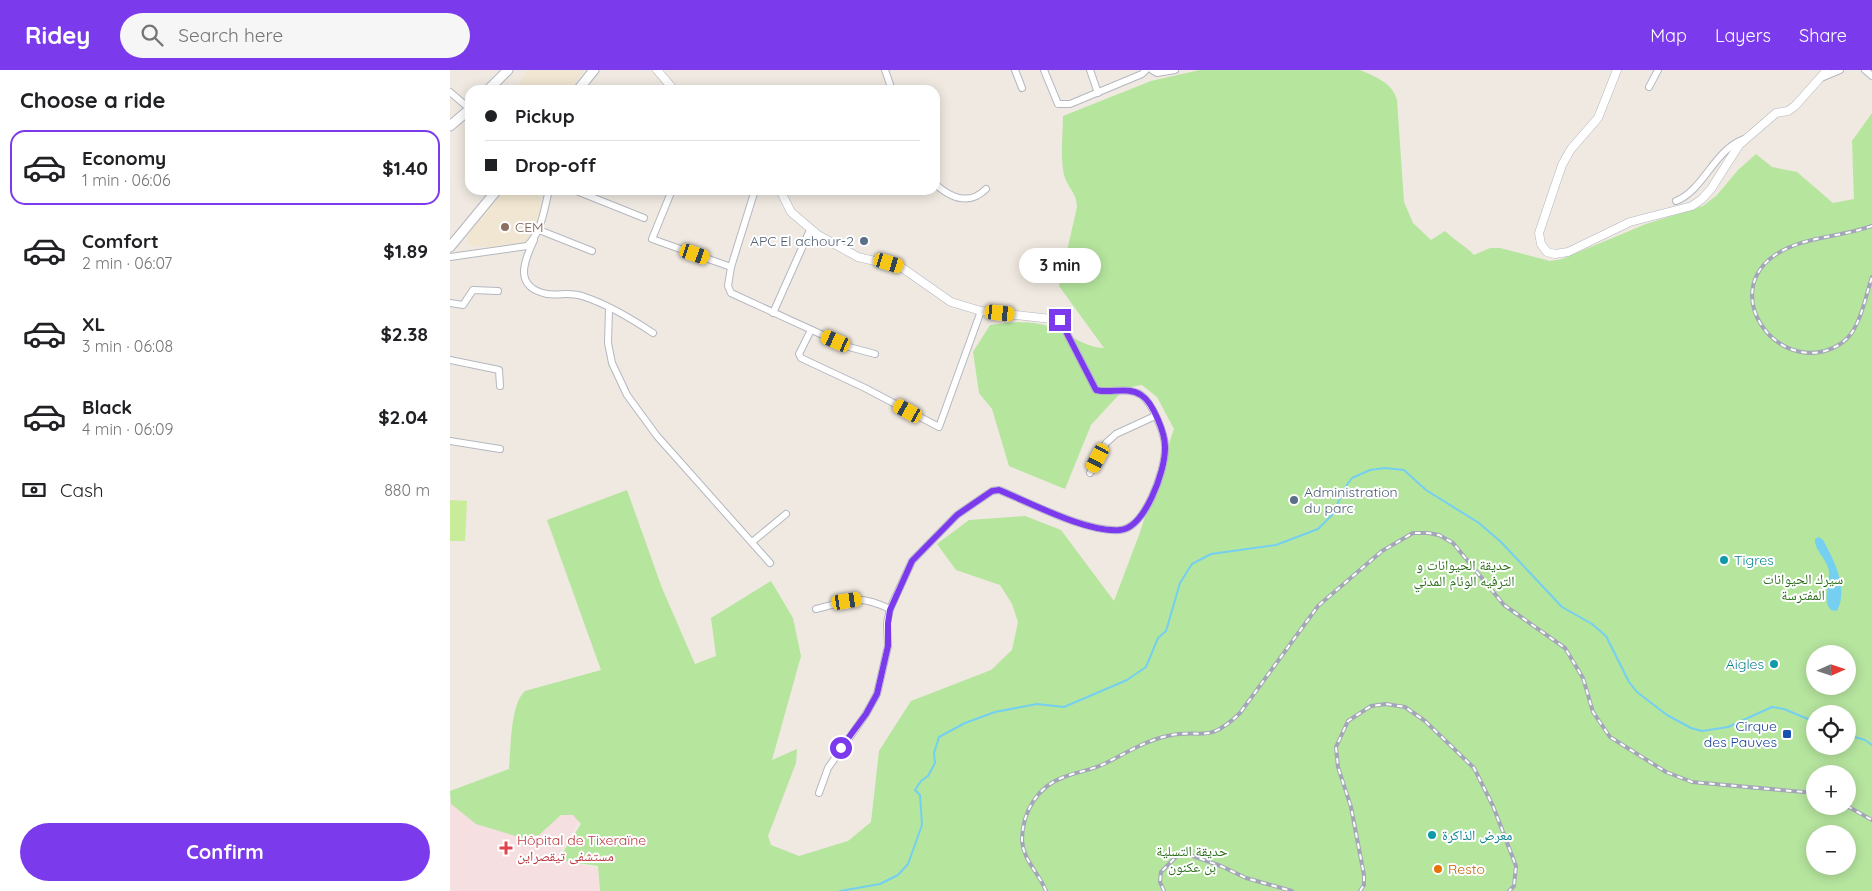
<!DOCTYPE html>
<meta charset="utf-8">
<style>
body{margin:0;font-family:Quicksand,"Noto Naskh Arabic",sans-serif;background:#f6f6f6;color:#202124;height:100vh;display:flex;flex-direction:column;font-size:19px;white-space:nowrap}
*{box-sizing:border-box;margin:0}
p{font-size:16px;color:#757577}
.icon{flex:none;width:28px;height:28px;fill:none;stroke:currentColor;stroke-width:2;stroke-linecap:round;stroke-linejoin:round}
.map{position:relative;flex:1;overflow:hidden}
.side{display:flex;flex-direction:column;background:#fff;width:450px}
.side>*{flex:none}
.hud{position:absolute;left:15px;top:15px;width:475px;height:110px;border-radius:15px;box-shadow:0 2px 12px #0003;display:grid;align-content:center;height:110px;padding:0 20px;background:#fff}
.needle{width:32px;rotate:87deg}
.controls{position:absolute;left:1356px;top:575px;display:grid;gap:10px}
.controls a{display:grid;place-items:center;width:50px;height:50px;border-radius:50%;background:#fff;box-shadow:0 2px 12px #0003;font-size:25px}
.end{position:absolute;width:22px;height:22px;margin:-11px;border:6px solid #7c3aed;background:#fff;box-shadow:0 0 0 2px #fff}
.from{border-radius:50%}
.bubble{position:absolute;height:35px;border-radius:18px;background:#fff;box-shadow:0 2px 12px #0003;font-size:16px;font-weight:700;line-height:35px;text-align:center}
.car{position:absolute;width:15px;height:30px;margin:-15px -8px;border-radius:6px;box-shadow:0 0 4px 1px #0007;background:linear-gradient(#f5c518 24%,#345 0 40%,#f5c518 0 76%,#345 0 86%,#f5c518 0)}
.hud b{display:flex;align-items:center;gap:18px;height:48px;font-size:19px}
.hud b+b{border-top:1px solid #e0e0e0}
.hud i{width:12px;height:12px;background:#202124}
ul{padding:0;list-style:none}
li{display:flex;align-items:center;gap:15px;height:75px;margin:0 10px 8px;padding:0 10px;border:2px solid transparent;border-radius:15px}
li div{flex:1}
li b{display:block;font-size:19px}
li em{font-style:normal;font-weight:700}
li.current{border-color:#7c3aed}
li>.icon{width:45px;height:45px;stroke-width:1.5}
h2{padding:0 20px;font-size:22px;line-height:60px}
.pay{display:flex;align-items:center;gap:12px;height:55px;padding:0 20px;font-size:19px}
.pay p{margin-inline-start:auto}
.button{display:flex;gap:10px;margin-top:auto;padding:10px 20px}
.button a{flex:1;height:58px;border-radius:30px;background:#7c3aed;color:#fff;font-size:20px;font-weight:700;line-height:58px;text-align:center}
header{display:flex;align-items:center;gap:30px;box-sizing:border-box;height:70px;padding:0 25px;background:#7c3aed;color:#fff}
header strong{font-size:24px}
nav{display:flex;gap:28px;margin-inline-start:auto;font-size:18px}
.search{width:350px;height:45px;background:#f6f6f6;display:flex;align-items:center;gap:12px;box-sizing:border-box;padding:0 18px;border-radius:28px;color:#757577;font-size:19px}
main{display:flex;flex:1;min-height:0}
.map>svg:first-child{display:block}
</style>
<header>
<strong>Ridey</strong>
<div class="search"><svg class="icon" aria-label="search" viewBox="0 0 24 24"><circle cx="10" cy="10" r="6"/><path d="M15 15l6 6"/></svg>Search here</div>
<nav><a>Map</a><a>Layers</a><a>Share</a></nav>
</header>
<main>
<section class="side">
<h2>Choose a ride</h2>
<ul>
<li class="current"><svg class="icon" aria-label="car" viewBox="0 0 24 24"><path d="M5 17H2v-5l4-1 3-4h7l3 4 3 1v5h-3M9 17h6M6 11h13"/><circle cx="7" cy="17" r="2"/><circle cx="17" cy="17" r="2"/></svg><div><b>Economy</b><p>1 min · 06:06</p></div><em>$1.40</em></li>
<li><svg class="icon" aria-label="car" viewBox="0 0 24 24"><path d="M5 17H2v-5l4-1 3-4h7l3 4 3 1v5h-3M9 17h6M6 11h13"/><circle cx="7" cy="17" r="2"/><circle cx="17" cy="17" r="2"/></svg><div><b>Comfort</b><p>2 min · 06:07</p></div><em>$1.89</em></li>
<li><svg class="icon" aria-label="car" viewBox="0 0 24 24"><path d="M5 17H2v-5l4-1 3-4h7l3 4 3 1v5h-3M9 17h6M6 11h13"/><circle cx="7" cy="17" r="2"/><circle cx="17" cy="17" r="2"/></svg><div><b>XL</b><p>3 min · 06:08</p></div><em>$2.38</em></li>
<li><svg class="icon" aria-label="car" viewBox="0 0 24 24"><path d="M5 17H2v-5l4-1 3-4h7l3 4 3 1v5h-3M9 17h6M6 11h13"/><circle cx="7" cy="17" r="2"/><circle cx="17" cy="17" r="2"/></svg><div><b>Black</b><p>4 min · 06:09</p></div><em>$2.04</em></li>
</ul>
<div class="pay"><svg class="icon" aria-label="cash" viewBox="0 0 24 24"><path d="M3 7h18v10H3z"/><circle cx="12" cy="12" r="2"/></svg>Cash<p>880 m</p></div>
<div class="button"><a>Confirm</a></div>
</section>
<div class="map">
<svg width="1422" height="821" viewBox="0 0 1422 821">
<rect width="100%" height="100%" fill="#efe9e1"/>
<g fill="#f0e6d1">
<path d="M77,0h56l1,1 -14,19h-55z"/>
<path d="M54,120h25l12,8 -2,4 3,3 -3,13 -7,22 -4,3 -30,5 -30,-3 -1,-10z"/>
</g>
<path fill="#f5dfe0" d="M0,729l111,12 21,6 -26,42 42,9 1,23h-149z"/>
<path fill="#b6e59e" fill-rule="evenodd" d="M750,0h160c15,7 32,12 37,30l7,102 9,21 18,17 14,-9c9,9 22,16 29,24l16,-7h10l50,13 12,-2 84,-35 57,-18 14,-11 21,-25 18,-16 16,13 25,5 36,31 21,-4 -2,-58 20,-28v778h-1272l-2,-25 -40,-6 23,-36 -8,-9h-12l-22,20 -17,3 -46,-14 -25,-20 -1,-13 59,-22c2,-20 1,-65 16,-78l76,-21 -54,-150 80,-30 35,98 33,76 21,-8 -5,-38 60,-37 22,37 8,38 -29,104 25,-11 -1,14 -28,73 3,9 28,11 49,-15 23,-19 8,-71 32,-50 80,-31 21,-20 6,-28 -6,-18 -12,-19 -44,-15 -19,-26 32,-24 56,-4 36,14 53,71 25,-66 35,-106 -17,-32 -15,-12 -17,3 -34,37 -26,64 -56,-23 -17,-57 -13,-16 -6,-41 17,-27c21,-3 40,-5 61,2 18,6 34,21 53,21l-45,-62 18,-79c0,-14 -10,-20 -13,-32 -4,-19 -1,-41 -1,-59l88,-35zM1365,584h33v32h-33zM1365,644h33v32h-33zM1365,704h33v32h-33zM1365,764h33v32h-33z"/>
<path fill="#c9ec9a" d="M0,430l17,1 -2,40h-15z"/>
<path fill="#75cff0" d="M1369,467l4,3c11,20 26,49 14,71l-6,-1c-9,-10 -1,-26 -2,-39 -2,-12 -15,-21 -14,-32z"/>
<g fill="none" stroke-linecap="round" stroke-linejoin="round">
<g stroke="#75cff0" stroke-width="2">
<path d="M1398,665l17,5 7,5"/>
<path d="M390,821l40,-7 18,-9 10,-11 14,-39 -2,-30 -5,-5 6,-9 7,-5 7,-13 -1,-10 5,-16 26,-14 30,-11 42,-8 27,3 63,-27 19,-13 12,-29 8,-7 14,-48 12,-19 19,-10 65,-9 42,-16 14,-14 14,-29 6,-8 18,-8 15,-2 19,2 22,20 53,33 22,19 61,65 30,17 14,12 23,46 8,10 30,23 24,13 11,3 26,-4 44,-20 12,2 31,13"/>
</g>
<g stroke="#b4b7c1" stroke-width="8">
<g id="minor">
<path d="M435,0l7,20"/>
<path d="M565,0l7,18"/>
<path d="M594,0l14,34h12l72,-30 4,-4"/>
<path d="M640,0l8,23"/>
<path d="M702,0l5,3 18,-3"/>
<path d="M1415,0l7,6"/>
<path d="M1371,8l19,-8"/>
<path d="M1199,17l9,-17"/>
<path d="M0,22l20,17"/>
<path d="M485,114c16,14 34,22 51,5"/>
<path d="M124,120l70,28"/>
<path d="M222,120l-20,49 79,28 24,-77"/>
<path d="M1226,131c28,-11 38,-51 68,-62"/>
<path d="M89,160l53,21"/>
<path d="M84,170c-10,21 -21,47 13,54 13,2 22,-3 38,3 24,8 47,22 68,36"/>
<path d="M0,187l77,-11c15,-14 17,-37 22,-56"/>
<path d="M281,197l-3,19 3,7 118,54 26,7"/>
<path d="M0,233l13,2 10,-15 25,1"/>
<path d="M159,239l-1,34 4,20 15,32 30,41 113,127"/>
<path d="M323,243l37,-83"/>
<path d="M361,260l-12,24 2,4 64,30 74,39 42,-116"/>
<path d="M0,290l49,10 1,16"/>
<path d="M0,371l50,8"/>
<path d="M640,403l16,-30 10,-9 39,-18"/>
<path d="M302,472l34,-28"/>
<path d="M366,539c34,-8 40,-16 74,0"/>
<path d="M369,723l9,-25 38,-54 11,-20 11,-48 -1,-23 3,-14 22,-48 45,-46 35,-24 7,-1c32,13 88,43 121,40 25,-2 45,-59 45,-81 1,-14 -13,-47 -24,-54 -13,-9 -31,-1 -45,-5l-36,-70"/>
</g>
</g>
<g stroke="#b4b7c1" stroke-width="9">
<g id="tertiary">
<path d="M207,0l17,20"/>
<path d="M1167,0l-19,48 -27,31 -9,16 -23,68 2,11 6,8 8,2 13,-2 62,-30 62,-16 10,-7 9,-10 28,-44 37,-32 12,-2 7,-5 32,-36"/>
<path d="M330,120l11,22 27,23 40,22 43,10 50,35 30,9 79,9"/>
</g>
</g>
<g stroke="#b4b7c1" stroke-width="11">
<g id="secondary">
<path d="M38,20l20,-20"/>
<path d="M128,20l16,-20"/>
<path d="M0,56l20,-17"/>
<path d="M0,177l47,-57"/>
</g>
</g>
<use href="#minor" stroke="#fff" stroke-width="6"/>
<use href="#tertiary" stroke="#fff" stroke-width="8"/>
<use href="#secondary" stroke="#fff" stroke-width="9"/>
<g stroke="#a3a6b8" stroke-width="4">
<g id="rail">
<path d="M1422,156c-33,12 -73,10 -101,32 -46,37 0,107 54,93 10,-3 20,-9 26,-17 11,-16 15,-39 21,-57"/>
<path d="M1397,736l25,14"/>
<path d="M596,821c-7,-18 -23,-31 -24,-51 0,-28 16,-54 42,-63 13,-5 27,-7 40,-13 20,-10 41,-23 63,-28 36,-8 40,9 73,-23l78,-107 64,-55 31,-18h15l11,2 14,8 51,62 61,43 18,30 10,34 17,25 56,35 26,10 123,11"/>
<path d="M714,821l-4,-9 1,-10 16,-16 10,-2 34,12 25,12 46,13"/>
<path d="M910,821l4,-6v-10l-13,-68 -13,-40 -2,-20 12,-26 23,-15 15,-2 19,3 20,14 49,47 19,38 23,60 -2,20 -5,5"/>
</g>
</g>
<use href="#rail" stroke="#fff" stroke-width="2" stroke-dasharray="5.5" stroke-linecap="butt"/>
</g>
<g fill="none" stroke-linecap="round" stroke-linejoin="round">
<path stroke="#7c3aed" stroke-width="6" d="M391,678l25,-34 11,-20 11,-48v-23l2,-13 22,-49 45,-46 35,-24 7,-1c32,13 88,43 121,40 25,-2 45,-59 45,-81 1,-14 -12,-47 -24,-54 -13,-9 -31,-1 -45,-5l-36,-70"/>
</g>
<circle fill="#8d6e63" stroke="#fff" stroke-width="2" cx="55" cy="157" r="5"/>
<g fill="#5c6f8a" stroke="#fff" stroke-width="2">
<circle cx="414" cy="171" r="5"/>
<circle cx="844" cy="430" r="5"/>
</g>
<g fill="#0f9aa8" stroke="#fff" stroke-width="2">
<circle cx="1274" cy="490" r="5"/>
<circle cx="1324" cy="594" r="5"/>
<circle cx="982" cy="765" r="5"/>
</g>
<rect fill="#1a4fb4" stroke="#fff" stroke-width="2" x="1332" y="659" width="10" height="10" rx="2.5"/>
<path fill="#e0444e" stroke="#fff" stroke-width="2" d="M53.5 770.5h5v5h5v5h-5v5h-5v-5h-5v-5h5z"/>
<circle fill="#e8710a" stroke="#fff" stroke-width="2" cx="988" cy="799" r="5"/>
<g text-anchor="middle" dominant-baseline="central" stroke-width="4" stroke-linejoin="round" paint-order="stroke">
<g font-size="14" fill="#785e54" stroke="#fff" text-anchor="start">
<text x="65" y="157">CEM</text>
</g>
<g font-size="14" fill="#4e5e75" stroke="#fff" text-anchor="end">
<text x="404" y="171">APC El achour-2</text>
<text x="854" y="422" text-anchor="start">Administration<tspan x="854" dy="16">du parc</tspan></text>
</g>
<g font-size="14" fill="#0d838f" stroke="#fff" text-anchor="start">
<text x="1284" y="490">Tigres</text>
<text x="1314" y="594" text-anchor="end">Aigles</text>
<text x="992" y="765">معرض الذاكرة</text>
</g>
<g font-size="14" fill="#2c6e1b" stroke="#fff">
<text x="1014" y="495">حديقة الحيوانات و<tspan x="1014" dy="16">الترفيه الوئام المدني</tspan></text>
<text x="1353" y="509">سيرك الحيوانات<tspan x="1353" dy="16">المفترسة</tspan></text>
<text x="742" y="781">حديقة التسلية<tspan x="742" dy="16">بن عكنون</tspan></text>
</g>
<g font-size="14" fill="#164399" stroke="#fff" text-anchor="end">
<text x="1327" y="656">Cirque<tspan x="1327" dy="16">des Pauves</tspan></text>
</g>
<g font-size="14" fill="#be3a42" stroke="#fff" text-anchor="start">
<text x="67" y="770">Hôpital de Tixeraïne<tspan x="67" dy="16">مستشفى تيقصراين</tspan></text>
</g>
<g font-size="14" fill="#c56008" stroke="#fff" text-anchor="start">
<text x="998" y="799">Resto</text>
</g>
</g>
</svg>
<div class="controls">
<a><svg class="needle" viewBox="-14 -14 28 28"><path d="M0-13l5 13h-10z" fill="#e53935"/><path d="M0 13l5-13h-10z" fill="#757577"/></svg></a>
<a><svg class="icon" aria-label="locate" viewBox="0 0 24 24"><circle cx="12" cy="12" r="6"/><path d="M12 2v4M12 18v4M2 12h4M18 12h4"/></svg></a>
<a>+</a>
<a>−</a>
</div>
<i class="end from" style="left:391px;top:678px"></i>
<i class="end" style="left:610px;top:250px"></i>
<div class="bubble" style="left:569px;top:178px;width:82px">3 min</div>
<i class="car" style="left:245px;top:184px;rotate:109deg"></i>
<i class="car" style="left:439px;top:193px;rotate:107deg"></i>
<i class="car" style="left:550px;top:243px;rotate:96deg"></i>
<i class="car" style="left:386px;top:271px;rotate:294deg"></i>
<i class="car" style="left:458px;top:341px;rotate:299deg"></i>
<i class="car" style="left:648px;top:388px;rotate:208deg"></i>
<i class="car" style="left:397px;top:531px;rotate:81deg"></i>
<div class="hud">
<b><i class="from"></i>Pickup</b>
<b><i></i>Drop-off</b>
</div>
</div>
</main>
